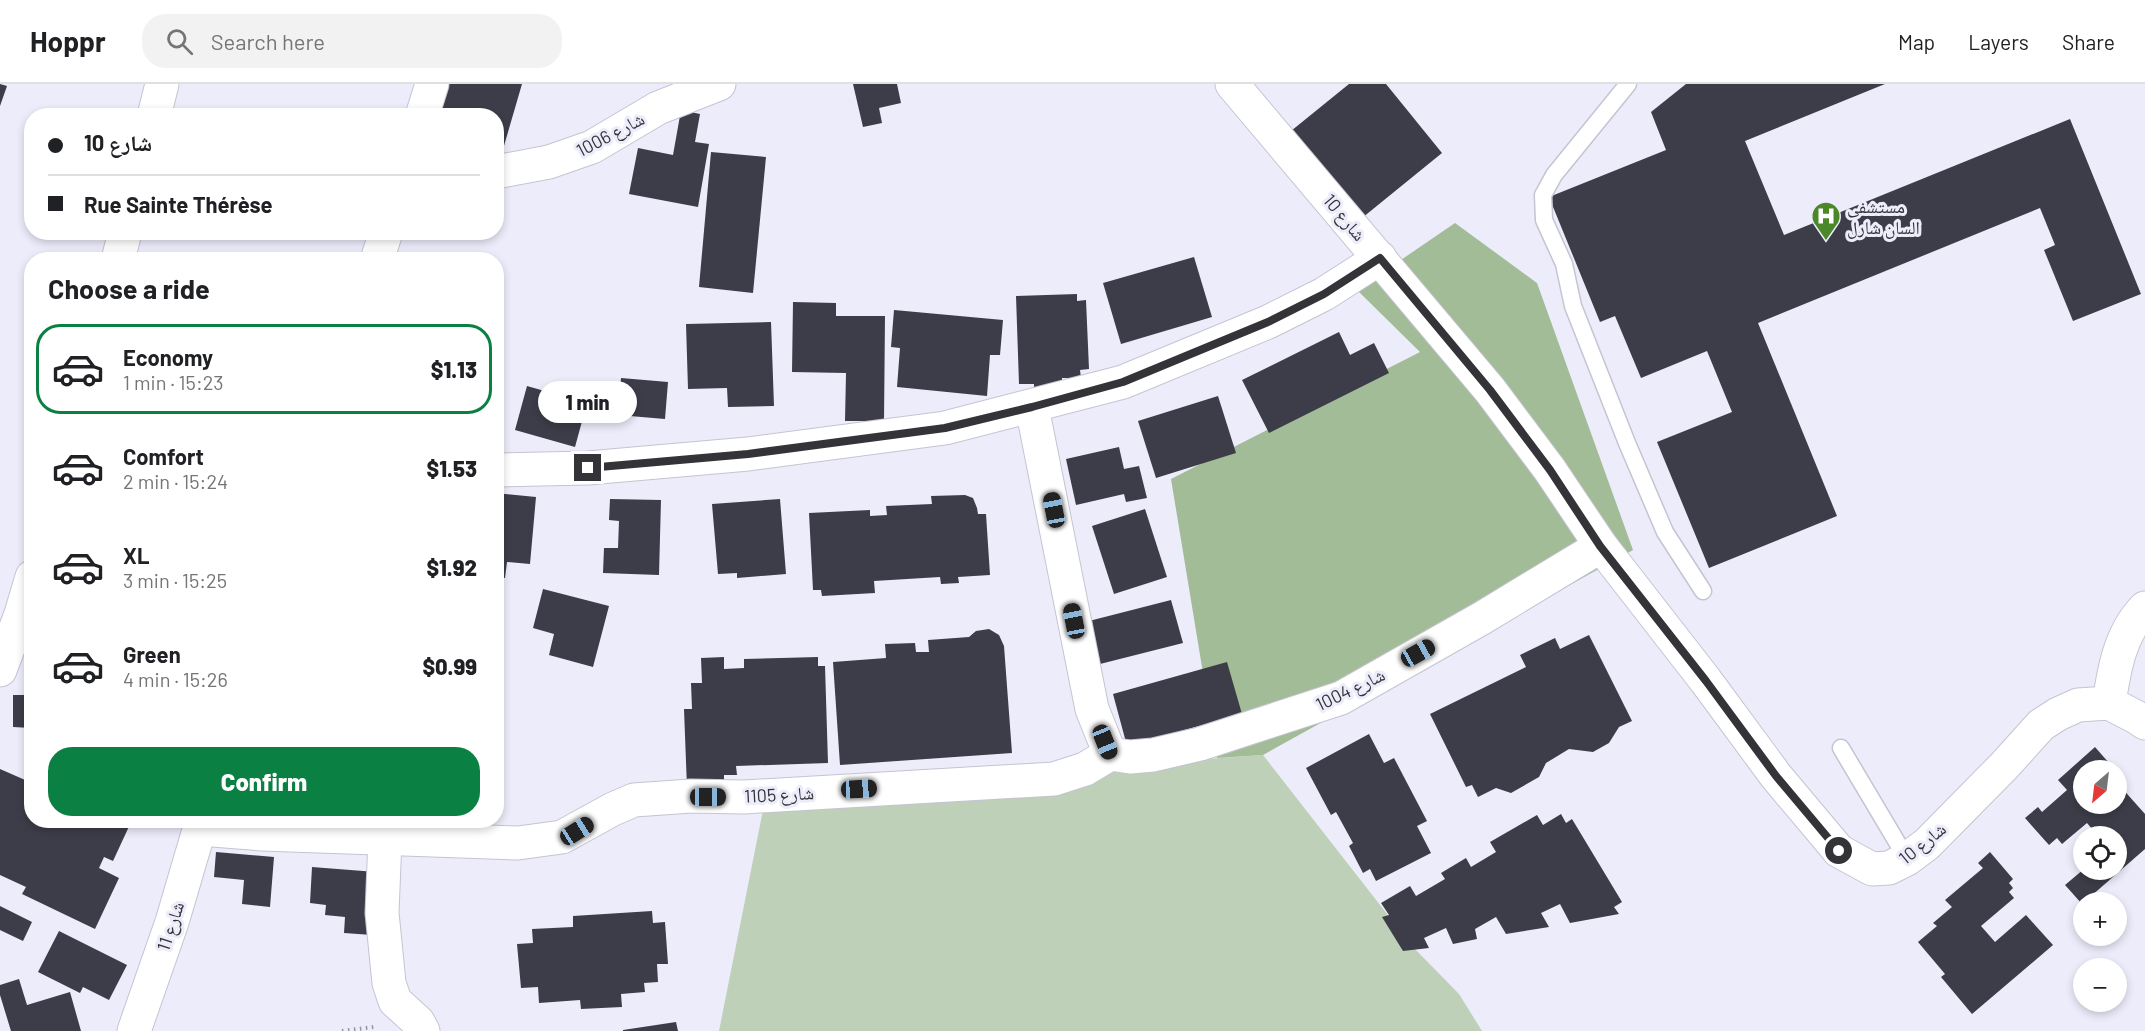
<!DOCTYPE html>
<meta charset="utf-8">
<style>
body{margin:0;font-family:Barlow,"Noto Naskh Arabic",sans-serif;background:#f2f2f2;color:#202124;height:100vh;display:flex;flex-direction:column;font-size:22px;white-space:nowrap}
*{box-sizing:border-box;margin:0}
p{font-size:20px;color:#757577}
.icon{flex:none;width:33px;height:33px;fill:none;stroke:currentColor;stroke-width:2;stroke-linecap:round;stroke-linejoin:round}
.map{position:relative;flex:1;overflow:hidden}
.panel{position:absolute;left:24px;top:168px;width:480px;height:576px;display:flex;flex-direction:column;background:#fff;border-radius:24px;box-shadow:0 3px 9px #0003}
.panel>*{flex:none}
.hud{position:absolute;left:24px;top:24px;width:480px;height:132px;border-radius:24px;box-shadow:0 3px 9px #0003;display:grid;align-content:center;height:132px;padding:0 24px;background:#fff}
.needle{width:39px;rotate:208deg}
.controls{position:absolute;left:2073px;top:676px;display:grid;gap:12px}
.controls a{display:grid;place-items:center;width:54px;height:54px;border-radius:50%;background:#fff;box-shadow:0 3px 9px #0003;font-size:30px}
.end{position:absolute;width:27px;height:27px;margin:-14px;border:8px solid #333338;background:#fff;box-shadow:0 0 0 3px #fff}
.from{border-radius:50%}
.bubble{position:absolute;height:42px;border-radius:21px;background:#fff;box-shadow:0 3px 9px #0003;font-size:20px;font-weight:800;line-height:42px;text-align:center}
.car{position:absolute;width:18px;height:36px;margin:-18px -9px;border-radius:8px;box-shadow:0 0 4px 2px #0007;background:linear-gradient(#222 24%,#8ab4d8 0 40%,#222 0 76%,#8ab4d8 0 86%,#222 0)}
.hud b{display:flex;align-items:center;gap:21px;height:57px;font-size:22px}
.hud b+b{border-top:2px solid #e0e0e0}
.hud i{width:15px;height:15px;background:#202124}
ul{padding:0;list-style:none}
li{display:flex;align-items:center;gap:18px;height:90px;margin:0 12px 9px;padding:0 12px;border:3px solid transparent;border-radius:24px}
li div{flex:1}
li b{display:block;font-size:22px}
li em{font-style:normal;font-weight:800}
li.current{border-color:#0b8043}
li>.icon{width:54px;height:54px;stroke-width:1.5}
h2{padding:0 24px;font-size:27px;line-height:72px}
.action{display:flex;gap:12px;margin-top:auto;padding:12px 24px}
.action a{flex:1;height:69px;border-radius:24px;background:#0b8043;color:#fff;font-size:24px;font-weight:800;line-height:69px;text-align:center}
header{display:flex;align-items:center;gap:36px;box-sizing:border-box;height:84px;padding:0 30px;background:#fff;border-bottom:2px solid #e0e0e0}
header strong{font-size:28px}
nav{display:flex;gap:33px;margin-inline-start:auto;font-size:21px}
.search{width:420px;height:54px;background:#f2f2f2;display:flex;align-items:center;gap:15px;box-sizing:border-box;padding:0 21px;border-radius:24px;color:#757577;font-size:22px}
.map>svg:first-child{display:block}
</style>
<header>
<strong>Hoppr</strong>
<div class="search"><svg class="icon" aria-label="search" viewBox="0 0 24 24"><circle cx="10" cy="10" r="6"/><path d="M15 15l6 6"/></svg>Search here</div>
<nav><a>Map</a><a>Layers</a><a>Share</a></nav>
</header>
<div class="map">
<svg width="2145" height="947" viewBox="0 0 2145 947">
<rect width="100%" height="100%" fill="#ececfb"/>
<path fill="#bfd0b9" d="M1263,671l149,191 47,48 23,37h-763l48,-241z"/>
<path fill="#a1bc96" d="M1455,139l82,60 96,267 -370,205 -46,3 -46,-279 249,-127 -63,-62z"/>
<g fill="#3d3d49">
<path d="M0,0l7,2 -7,20z"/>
<path d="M448,0h74l-21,72 -5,-2v-38h-58z"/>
<path d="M853,0h44l4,19 -22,5 3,15 -19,4z"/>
<path d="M1349,0h37l56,69 -80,65 -71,-87z"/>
<path d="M1686,0h199l-140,57 39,94 286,-116 71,175 -68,27 -29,-71 11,-5 -15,-37 -282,115 79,193 -128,52 -52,-126 75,-30 -25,-61 -66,27 -26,-62 -15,6 -51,-125 117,-47 -15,-38z"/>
<path d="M681,26l19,4 -5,28 14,2 -11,63 -69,-13 9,-46 35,7z"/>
<path d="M711,68l55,5 -13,136 -54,-6z"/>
<path d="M1194,173l18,60 -91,27 -18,-61z"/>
<path d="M1077,210v7l9,-1 3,69 -9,1 1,8h-19v10l-28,1v-5h-15l-3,-88z"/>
<path d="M793,218l43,1v13h49l-1,105h-39l1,-48 -54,-1z"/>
<path d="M894,226l109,10 -3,35h-10l-3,41 -90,-9 3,-39 -9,-1z"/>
<path d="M771,238l3,84 -46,1 -1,-19 -39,1 -2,-65z"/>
<path d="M1339,248l11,23 24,-12 15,30 -120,60 -27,-53z"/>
<path d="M621,294l47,4 -3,37 -47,-4z"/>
<path d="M527,302l60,17 -12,44 -60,-17z"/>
<path d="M1218,312l18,57 -80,25 -18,-57z"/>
<path d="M1119,363l5,22 15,-3 8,32 -21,4 -2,-8 -48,11 -10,-46z"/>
<path d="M496,409l40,4 -6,67 -23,-2 -2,16 -9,-1z"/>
<path d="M965,411l8,3 4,10 1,6h8l4,61 -32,2 1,6 -18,1 -1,-7 -66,4 1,12 -53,3 -1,-6h-8l-4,-77 61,-3v6l17,-1 -1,-9 46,-2 -1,-8z"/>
<path d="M610,415l51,1 -2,75 -56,-2 1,-25h14l1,-27 -10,-1z"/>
<path d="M780,415l6,75 -49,4v-5l-19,1 -6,-70z"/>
<path d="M1145,425l22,68 -53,17 -22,-68z"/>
<path d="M543,505l66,17 -16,61 -44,-12 5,-21 -21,-6z"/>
<path d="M1171,516l12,43 -83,21 -11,-43z"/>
<path d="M989,545l10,6 5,11 8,107 -172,12 -7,-103 53,-4 -1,-14 30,-1 1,9h13l-1,-12 41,-3 7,-6z"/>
<path d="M1589,551l43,86 -13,6 -10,16 -16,9 -24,-3 -23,14 -7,14 -28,16 -15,-5 -18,9 -6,-12 -6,2 -36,-73 96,-47 -6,-12 35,-17 5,11z"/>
<path d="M724,573v12l20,-1v-9l74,-2v9h7l3,97 -92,3 1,9h-13v11l-37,2 -3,-79h8l-1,-26h11l-1,-25z"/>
<path d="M1227,578l15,52 -115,32 -14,-52z"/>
<path d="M13,611h19v33l-19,-1z"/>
<path d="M1369,650l15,29 10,-5 33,63 -10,5 14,27 -55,28 -6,-12 -7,4 -14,-27 4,-3 -17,-31 -5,3 -25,-47z"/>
<path d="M2095,663l21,24h-32v33h32v-33l9,10 -5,5 25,28v35l-63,55 -17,-19 19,-16 32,1v-33h-19l1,-1 -11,-13 -25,21 -5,-6 -8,7 -24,-27 13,-11 4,5 25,-22 -9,-10z"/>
<path d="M0,685l32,14v37h100l-19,41 -9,-4 -5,11 20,10 -24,51 -73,-35 4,-7 -26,-12z"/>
<path d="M1561,730l5,9 6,-4 50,83 -8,5 5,7 -49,9 -10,-19 -19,9 8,14 -43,7 -10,-17 -21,12 2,10 -24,5 -7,-16 -22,10 5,10 -26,3 -21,-34 7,-2 -8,-12 29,-17 6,10 29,-17 -4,-6 25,-15 5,9 25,-15 -6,-10 47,-27 6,10z"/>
<path d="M355,736h39l-1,7z"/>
<path d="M411,736h46l-1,6 -45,-4z"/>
<path d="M2084,765v16l-9,-9z"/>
<path d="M216,768l58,5 -4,50 -28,-3 2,-24 -30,-3z"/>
<path d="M1990,768l23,27 -4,4 4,5 -4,4 5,6 -33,28 14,16 31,-27 27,30 -81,69 -31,-37 4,-3 -27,-32 19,-16 -4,-3 19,-16 -7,-7 38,-32 -5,-5z"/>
<path d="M312,783l64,5 -4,63 -28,-2 1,-16 -20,-2 1,-10 -16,-2z"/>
<path d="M0,822l32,16 -9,19 -23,-11z"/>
<path d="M652,827l1,12 12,-1 3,42h-11l1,18 -14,1 1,9 -24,2 1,13 -41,2 -1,-9 -41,3 -1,-16 -17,1 -4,-44 16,-1 -1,-14 41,-2v-11z"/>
<path d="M59,847l68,34 -18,35 -26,-13 -3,6 -42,-21z"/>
<path d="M19,895l8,26 43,-13 11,39h-70l-11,-36v-10z"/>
<path d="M676,938l2,9h-55v-1z"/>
</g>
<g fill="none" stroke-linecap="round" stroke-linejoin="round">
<g stroke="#c4c4d2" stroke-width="19">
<g id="service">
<path d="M1628,0l-74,91 -11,20 1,25 20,44 9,42 54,137 38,89 38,59"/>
<path d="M1841,664l66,111"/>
</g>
</g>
<g stroke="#c4c4d2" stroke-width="35">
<g id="minor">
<path d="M1232,0l258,306 60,80 51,76 105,135 70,95 63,75 33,18 17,-1 18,-9 20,-15 77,-78 37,-41 17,-11 20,-9 31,-2 27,14 9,6"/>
<path d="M154,32l8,-32"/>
<path d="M496,88l53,-10 43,-15 66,-39 61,-24"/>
<path d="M118,176l7,-28"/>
<path d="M1032,323l60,302 18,45"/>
<path d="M496,386l92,-2 160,-14 197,-26 178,-46 145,-60 56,-28 56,-36"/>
<path d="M0,586l21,-56 11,-37"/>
<path d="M2109,619c5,-33 11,-70 36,-95"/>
<path d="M1110,670l20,3 23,-2 47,-11 141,-46 141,-80 119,-72"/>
<path d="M200,745l62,5 256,9 44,-6 51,-28 21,-9 57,-4 53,1 310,-18 31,-10 25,-15"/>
<path d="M385,755l-3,74 7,70 6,18 23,21 5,9"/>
</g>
</g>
<g stroke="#c4c4d2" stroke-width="35">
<g id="tertiary">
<path d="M422,32l10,-32"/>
<path d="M377,176l9,-28"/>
<path d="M134,947l38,-109 30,-102"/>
</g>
</g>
<path stroke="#95959f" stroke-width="4" stroke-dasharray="1.5 4.5" stroke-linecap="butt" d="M342,947l32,-4"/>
<use href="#service" stroke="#fff" stroke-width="16"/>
<use href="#minor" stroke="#fff" stroke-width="33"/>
<use href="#tertiary" stroke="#fff" stroke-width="33"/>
</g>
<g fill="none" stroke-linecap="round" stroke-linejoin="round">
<path stroke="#333338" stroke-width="8" d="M588,384l160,-14 197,-26 87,-21 91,-25 145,-60 56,-28 56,-36 110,132 60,80 50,76 106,135 70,95 63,75"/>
</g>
<defs>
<g id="hospital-pin" transform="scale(1.5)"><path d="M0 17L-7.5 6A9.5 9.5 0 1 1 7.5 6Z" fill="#4a8829" stroke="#ececfb"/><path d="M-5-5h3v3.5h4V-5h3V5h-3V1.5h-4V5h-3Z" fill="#fff"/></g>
</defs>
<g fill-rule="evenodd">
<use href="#hospital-pin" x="1826" y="132"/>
</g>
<g text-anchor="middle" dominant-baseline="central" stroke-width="6" stroke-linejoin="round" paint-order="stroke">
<g font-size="18" fill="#333338" stroke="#ececfb">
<text transform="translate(610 50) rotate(-28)">شارع 1006</text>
<text transform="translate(1345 133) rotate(50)">شارع 10</text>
<text transform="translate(1350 605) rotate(-26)">شارع 1004</text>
<text transform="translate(779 710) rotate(-3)">شارع 1105</text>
<text transform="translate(1922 759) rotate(-39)">شارع 10</text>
<text transform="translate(170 842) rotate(-72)">شارع 11</text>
</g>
<g font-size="18" fill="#333338" stroke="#ececfb" text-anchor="start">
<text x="1847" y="122">مستشفى<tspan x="1847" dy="21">السان شارل</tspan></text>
</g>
</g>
</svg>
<div class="controls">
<a><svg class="needle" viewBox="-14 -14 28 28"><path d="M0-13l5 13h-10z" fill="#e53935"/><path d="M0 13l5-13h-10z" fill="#757577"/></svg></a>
<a><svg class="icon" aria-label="locate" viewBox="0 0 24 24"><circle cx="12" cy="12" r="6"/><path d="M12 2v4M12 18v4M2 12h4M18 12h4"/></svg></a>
<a>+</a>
<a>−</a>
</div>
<i class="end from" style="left:1839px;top:767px"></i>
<i class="end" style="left:588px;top:384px"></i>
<div class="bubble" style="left:538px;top:297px;width:99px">1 min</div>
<i class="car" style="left:1054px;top:426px;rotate:349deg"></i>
<i class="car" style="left:1074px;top:537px;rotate:349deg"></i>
<i class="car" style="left:1418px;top:569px;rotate:61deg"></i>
<i class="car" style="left:1105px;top:658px;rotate:158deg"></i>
<i class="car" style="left:859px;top:705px;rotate:87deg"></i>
<i class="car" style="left:708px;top:713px;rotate:90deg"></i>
<i class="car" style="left:577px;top:747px;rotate:58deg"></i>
<div class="hud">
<b><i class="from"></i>شارع 10</b>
<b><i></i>Rue Sainte Thérèse</b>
</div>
<section class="panel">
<h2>Choose a ride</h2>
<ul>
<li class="current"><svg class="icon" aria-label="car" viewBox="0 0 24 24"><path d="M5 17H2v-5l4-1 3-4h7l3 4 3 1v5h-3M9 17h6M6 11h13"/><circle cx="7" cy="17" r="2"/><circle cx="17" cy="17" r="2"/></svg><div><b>Economy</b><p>1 min · 15:23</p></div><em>$1.13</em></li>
<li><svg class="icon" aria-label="car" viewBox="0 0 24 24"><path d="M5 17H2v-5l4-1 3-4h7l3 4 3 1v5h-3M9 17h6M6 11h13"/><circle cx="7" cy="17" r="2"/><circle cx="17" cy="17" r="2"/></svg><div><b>Comfort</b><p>2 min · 15:24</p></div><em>$1.53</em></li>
<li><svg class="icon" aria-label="car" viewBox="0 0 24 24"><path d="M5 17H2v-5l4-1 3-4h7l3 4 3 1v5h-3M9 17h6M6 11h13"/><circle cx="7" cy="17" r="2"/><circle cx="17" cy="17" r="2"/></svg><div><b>XL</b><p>3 min · 15:25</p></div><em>$1.92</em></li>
<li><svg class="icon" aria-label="car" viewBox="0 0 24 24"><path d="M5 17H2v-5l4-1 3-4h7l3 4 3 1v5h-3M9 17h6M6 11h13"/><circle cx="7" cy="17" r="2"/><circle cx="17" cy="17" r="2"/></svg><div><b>Green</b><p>4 min · 15:26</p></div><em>$0.99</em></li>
</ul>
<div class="action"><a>Confirm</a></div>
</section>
</div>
